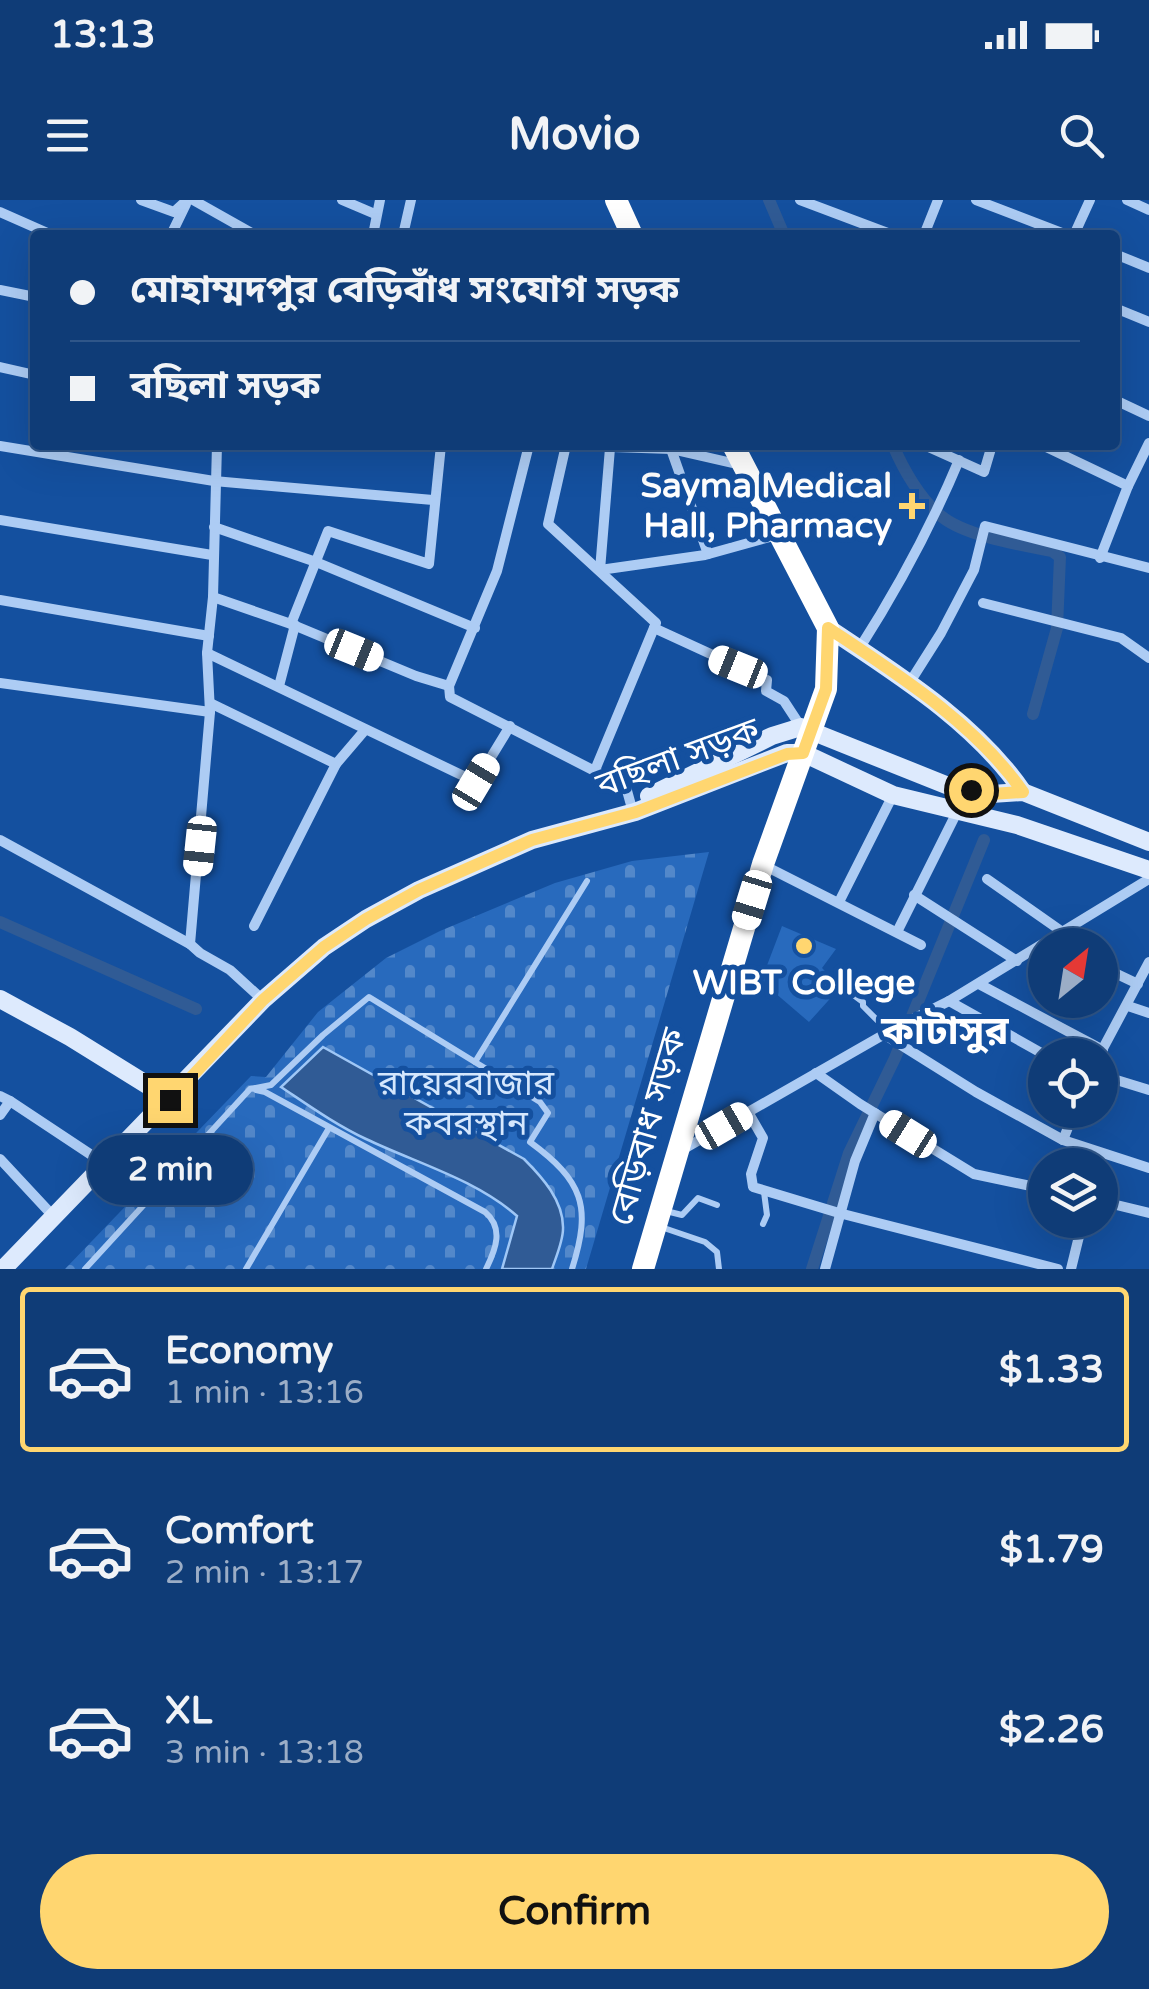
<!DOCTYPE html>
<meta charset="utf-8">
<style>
body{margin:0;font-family:"Varela Round","Noto Sans Bengali",sans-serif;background:#18437c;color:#f1f3f6;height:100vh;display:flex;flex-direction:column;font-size:38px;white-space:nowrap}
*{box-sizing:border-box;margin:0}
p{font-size:32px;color:#9badc6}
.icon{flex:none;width:55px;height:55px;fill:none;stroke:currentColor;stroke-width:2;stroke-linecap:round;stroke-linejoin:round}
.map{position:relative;height:1069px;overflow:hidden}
.sheet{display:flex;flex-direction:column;background:#0f3c77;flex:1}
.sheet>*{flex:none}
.top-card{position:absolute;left:30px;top:30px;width:1090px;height:220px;border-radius:10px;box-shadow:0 10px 40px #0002,0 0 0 2px #2f5689;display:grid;align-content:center;height:220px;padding:0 40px;background:#0f3c77}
.needle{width:65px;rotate:30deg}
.controls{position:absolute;left:1028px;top:728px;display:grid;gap:20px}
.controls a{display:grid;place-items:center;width:90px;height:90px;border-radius:50%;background:#0f3c77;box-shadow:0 10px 40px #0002,0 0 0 2px #2f5689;font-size:50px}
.end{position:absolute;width:45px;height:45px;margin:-22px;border:12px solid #ffd670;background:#111;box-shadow:0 0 0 5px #111}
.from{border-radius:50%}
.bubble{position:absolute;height:70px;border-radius:35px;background:#0f3c77;box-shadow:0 10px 40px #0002,0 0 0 2px #2f5689;font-size:32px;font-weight:800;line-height:70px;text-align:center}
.car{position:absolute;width:30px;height:60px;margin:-30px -15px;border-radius:12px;box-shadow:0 0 8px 2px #0007;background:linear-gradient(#fff 24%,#345 0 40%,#fff 0 76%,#345 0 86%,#fff 0)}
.top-card b{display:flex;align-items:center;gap:35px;height:95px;font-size:38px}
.top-card b+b{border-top:2px solid #2f5689}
.top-card i{width:25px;height:25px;background:#f1f3f6}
ul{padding:18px 0 0;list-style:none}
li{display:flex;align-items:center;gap:30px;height:165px;margin:0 20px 15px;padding:0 20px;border:5px solid transparent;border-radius:10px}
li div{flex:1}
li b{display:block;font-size:38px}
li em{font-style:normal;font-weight:800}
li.selected{border-color:#ffd670}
li>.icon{width:90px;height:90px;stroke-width:1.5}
.action{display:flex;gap:20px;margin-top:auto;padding:20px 40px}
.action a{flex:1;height:115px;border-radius:60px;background:#ffd670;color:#111;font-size:40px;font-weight:800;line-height:115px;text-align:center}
.status{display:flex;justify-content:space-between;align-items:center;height:70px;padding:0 50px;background:#0f3c77;direction:ltr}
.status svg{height:28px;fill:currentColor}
header{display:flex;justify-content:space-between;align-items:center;height:130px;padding:0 40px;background:#0f3c77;font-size:45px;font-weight:800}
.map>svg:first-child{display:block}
</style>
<div class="status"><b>13:13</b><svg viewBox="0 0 49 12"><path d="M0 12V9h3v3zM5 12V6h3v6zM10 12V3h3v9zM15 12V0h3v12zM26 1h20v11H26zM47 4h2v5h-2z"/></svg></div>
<header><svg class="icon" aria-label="menu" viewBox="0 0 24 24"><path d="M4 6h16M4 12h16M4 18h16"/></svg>Movio<svg class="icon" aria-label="search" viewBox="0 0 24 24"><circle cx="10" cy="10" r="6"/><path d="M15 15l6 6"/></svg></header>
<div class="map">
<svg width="1149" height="1069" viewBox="0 0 1149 1069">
<defs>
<pattern id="cemetery-stones" width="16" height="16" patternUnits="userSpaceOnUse" patternTransform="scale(2.5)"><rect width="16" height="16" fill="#286abd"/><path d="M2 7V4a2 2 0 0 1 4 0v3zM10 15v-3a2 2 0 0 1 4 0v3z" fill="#5388ca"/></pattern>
</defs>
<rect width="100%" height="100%" fill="#14509f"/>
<path fill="#286abd" d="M782,726l54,23 -14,19 14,14 -3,5 4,4 -28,31 -48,-41z"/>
<path fill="url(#cemetery-stones)" d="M709,652l-123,417h-521l186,-193 15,1 52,-65 68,-54 54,-27 115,-48 77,-22z"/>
<path fill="#305b95" stroke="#9fc7f6" stroke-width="2.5" d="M323,847l201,112c18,18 40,42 39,70 0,12 -7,28 -11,40h-50l15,-53c-42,-37 -101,-53 -151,-77 -30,-14 -58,-34 -85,-52z"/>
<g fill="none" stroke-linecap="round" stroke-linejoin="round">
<g stroke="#305b95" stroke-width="12">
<path d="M769,0l15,35"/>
<path d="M893,245c10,24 27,54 48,71 24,20 80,29 111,35l8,6 -3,71 -24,86"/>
<path d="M0,722l196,87"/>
<path d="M812,1069l37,-116 46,-95 89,-218"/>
</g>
<g stroke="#adccf4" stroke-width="6">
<path d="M840,785l23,17v4l25,25"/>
<path d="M475,862l112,-181"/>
<path d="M256,890l9,2 220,120c19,16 11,37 1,57"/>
<path d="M666,1011l16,4 16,-17 19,7"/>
<path d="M763,1024l4,-9 -3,-23"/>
<path d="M661,1027l44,15 12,10 2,17"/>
<path d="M85,1069l165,-180 21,-4 52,-50 46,-38 171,105 8,11 -18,29c53,39 62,64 42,127"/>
<path d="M246,1069l83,-141"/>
</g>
<g stroke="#adccf4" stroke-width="10">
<path d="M141,0l33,12 13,-12"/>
<path d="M193,0l62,35"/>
<path d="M342,0l33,14"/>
<path d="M800,0l93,35"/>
<path d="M976,0l91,35"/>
<path d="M1127,0l22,10"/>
<path d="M0,12l52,23"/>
<path d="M171,35l15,-31"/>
<path d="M373,35l7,-35"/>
<path d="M403,35l8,-35"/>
<path d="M924,35l14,-35"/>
<path d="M1074,35l16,-35"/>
<path d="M1115,54l34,14"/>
<path d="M0,90l35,7"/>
<path d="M1115,108l34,14"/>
<path d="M0,167l35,8"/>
<path d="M1115,200l34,16"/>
<path d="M217,245l-4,152 -6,56 3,59 -20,232 10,9 30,17 33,30"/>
<path d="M529,245l-32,126 -48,115 1,11 176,90 5,18"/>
<path d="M554,245l117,4 70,16"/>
<path d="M566,245l-18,79 108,99 -61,147"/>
<path d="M924,245l60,27 8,-27"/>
<path d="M1042,245l86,41"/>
<path d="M0,246l214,35 219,19"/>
<path d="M671,249l37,105"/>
<path d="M0,320l212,35"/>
<path d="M214,327l102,35 159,66"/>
<path d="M1100,358l28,-72 21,-43"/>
<path d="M600,370l105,-15 72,-20"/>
<path d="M600,370l10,-122"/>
<path d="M213,397l78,27 125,52 33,10"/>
<path d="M0,400l209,36"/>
<path d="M983,403l138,35 28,20"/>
<path d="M291,424l37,-93 101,33 12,-119"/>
<path d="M654,428l113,52 -1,11 18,10 17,26"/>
<path d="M859,449c39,-61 72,-122 100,-189"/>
<path d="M207,453l269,129 34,-56"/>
<path d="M910,482l31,-49 33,-63 11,-44 164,42"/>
<path d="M0,483l210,29"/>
<path d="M279,486l16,-61"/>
<path d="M210,503l126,61"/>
<path d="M0,640l190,104"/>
<path d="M763,665l158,80"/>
<path d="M987,679l77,54"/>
<path d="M914,695l103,66"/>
<path d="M839,702l54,-107"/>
<path d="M254,726l82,-162 29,-34"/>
<path d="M897,732l60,-120"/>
<path d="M1100,766l38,18"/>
<path d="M979,784l124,66"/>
<path d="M949,801l96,54"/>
<path d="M1128,806l21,7"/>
<path d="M885,835l91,57 87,48 86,28"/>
<path d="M1100,854l49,-92"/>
<path d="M816,873l44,31 114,70 71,15"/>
<path d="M1100,878h10l39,12"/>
<path d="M0,896l10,5 -10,14"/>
<path d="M10,901l95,63"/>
<path d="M748,912l15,26 -12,36 2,13 86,26 219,56"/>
<path d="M1063,940l12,-30"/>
<path d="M682,950l215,-123 52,-26 200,-122"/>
<path d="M0,959l54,58"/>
<path d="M1100,1001l49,12"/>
<path d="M825,1069l30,-108 20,-48"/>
<path d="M1071,1069l12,-49"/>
</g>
<g stroke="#ddeafd" stroke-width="18">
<path d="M828,428c69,46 147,94 195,164"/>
<path d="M649,596l123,-60 29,-9 150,60 40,7 32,-2 126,50"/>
<path d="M0,799l70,38 100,62"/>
<path d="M3,1069l260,-269 61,-53 42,-28 53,-29 113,-50 103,-28 152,-59h16l90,42 124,30 132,45"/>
</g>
<g stroke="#fff" stroke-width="22">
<path d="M616,0l16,35"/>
<path d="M643,1069l120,-405 63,-175 2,-61 -95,-183"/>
</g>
</g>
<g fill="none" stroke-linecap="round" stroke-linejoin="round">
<path stroke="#ffd670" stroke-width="12" d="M170,900l93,-100 61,-53 42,-28 53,-29 113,-50 104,-28 151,-58 16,-1 23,-64 2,-61c69,46 147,95 195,164l-32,2 -20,-4"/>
</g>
<g fill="#ffd670" stroke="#14509f" stroke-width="4">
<path d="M907 291h10v10h10v10h-10v10h-10v-10h-10v-10h10z"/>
<circle cx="804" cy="746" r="10"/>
</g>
<g text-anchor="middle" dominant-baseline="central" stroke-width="10" stroke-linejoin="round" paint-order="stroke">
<g font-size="35" font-weight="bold" fill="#fff" stroke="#14509f" text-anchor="end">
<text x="892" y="286">Sayma Medical<tspan x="892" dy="40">Hall, Pharmacy</tspan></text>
<text x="804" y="783" text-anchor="middle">WIBT College</text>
</g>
<g font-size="35" fill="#fff" stroke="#14509f">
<text transform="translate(678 558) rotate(-20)">বছিলা সড়ক</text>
<text transform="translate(648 927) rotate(-74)">বেড়িবাধ সড়ক</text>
</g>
<g font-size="35" fill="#d5e7fd" stroke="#14509f">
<text x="466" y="884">রায়েরবাজার<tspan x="466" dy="40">কবরস্থান</tspan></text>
</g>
<g font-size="40" font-weight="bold" fill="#fff" stroke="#14509f">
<text x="945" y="831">কাটাসুর</text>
</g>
</g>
</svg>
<div class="controls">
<a><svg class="needle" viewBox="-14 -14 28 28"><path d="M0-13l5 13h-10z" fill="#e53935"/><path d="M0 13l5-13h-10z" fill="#9badc6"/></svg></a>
<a><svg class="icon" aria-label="locate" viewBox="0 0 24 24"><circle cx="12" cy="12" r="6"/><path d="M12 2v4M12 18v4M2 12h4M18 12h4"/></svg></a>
<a><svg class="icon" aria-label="layers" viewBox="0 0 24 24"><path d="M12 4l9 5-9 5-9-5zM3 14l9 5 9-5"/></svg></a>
</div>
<i class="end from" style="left:971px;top:590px"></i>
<i class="end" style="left:170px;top:900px"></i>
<div class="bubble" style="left:88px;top:935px;width:165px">2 min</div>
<i class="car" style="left:354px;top:450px;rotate:112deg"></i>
<i class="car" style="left:738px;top:467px;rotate:292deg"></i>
<i class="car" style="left:476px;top:582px;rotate:31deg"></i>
<i class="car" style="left:200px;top:646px;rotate:186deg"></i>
<i class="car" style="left:752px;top:700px;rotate:197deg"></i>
<i class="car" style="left:724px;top:926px;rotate:60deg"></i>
<i class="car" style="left:908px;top:934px;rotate:302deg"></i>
<div class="top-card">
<b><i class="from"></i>মোহাম্মদপুর বেড়িবাঁধ সংযোগ সড়ক</b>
<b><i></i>বছিলা সড়ক</b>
</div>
</div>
<section class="sheet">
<ul>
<li class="selected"><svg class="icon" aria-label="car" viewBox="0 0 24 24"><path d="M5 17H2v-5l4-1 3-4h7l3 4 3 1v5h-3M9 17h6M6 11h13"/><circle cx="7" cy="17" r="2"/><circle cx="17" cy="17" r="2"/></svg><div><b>Economy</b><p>1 min · 13:16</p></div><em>$1.33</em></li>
<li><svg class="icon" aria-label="car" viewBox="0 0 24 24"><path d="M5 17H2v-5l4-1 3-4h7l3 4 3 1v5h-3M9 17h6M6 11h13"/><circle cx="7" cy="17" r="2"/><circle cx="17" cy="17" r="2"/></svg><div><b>Comfort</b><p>2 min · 13:17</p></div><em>$1.79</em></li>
<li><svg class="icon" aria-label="car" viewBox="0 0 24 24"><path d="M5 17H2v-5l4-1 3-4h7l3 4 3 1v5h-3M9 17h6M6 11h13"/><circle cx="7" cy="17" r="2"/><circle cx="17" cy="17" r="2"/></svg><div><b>XL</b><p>3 min · 13:18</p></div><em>$2.26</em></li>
</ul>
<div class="action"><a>Confirm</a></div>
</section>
